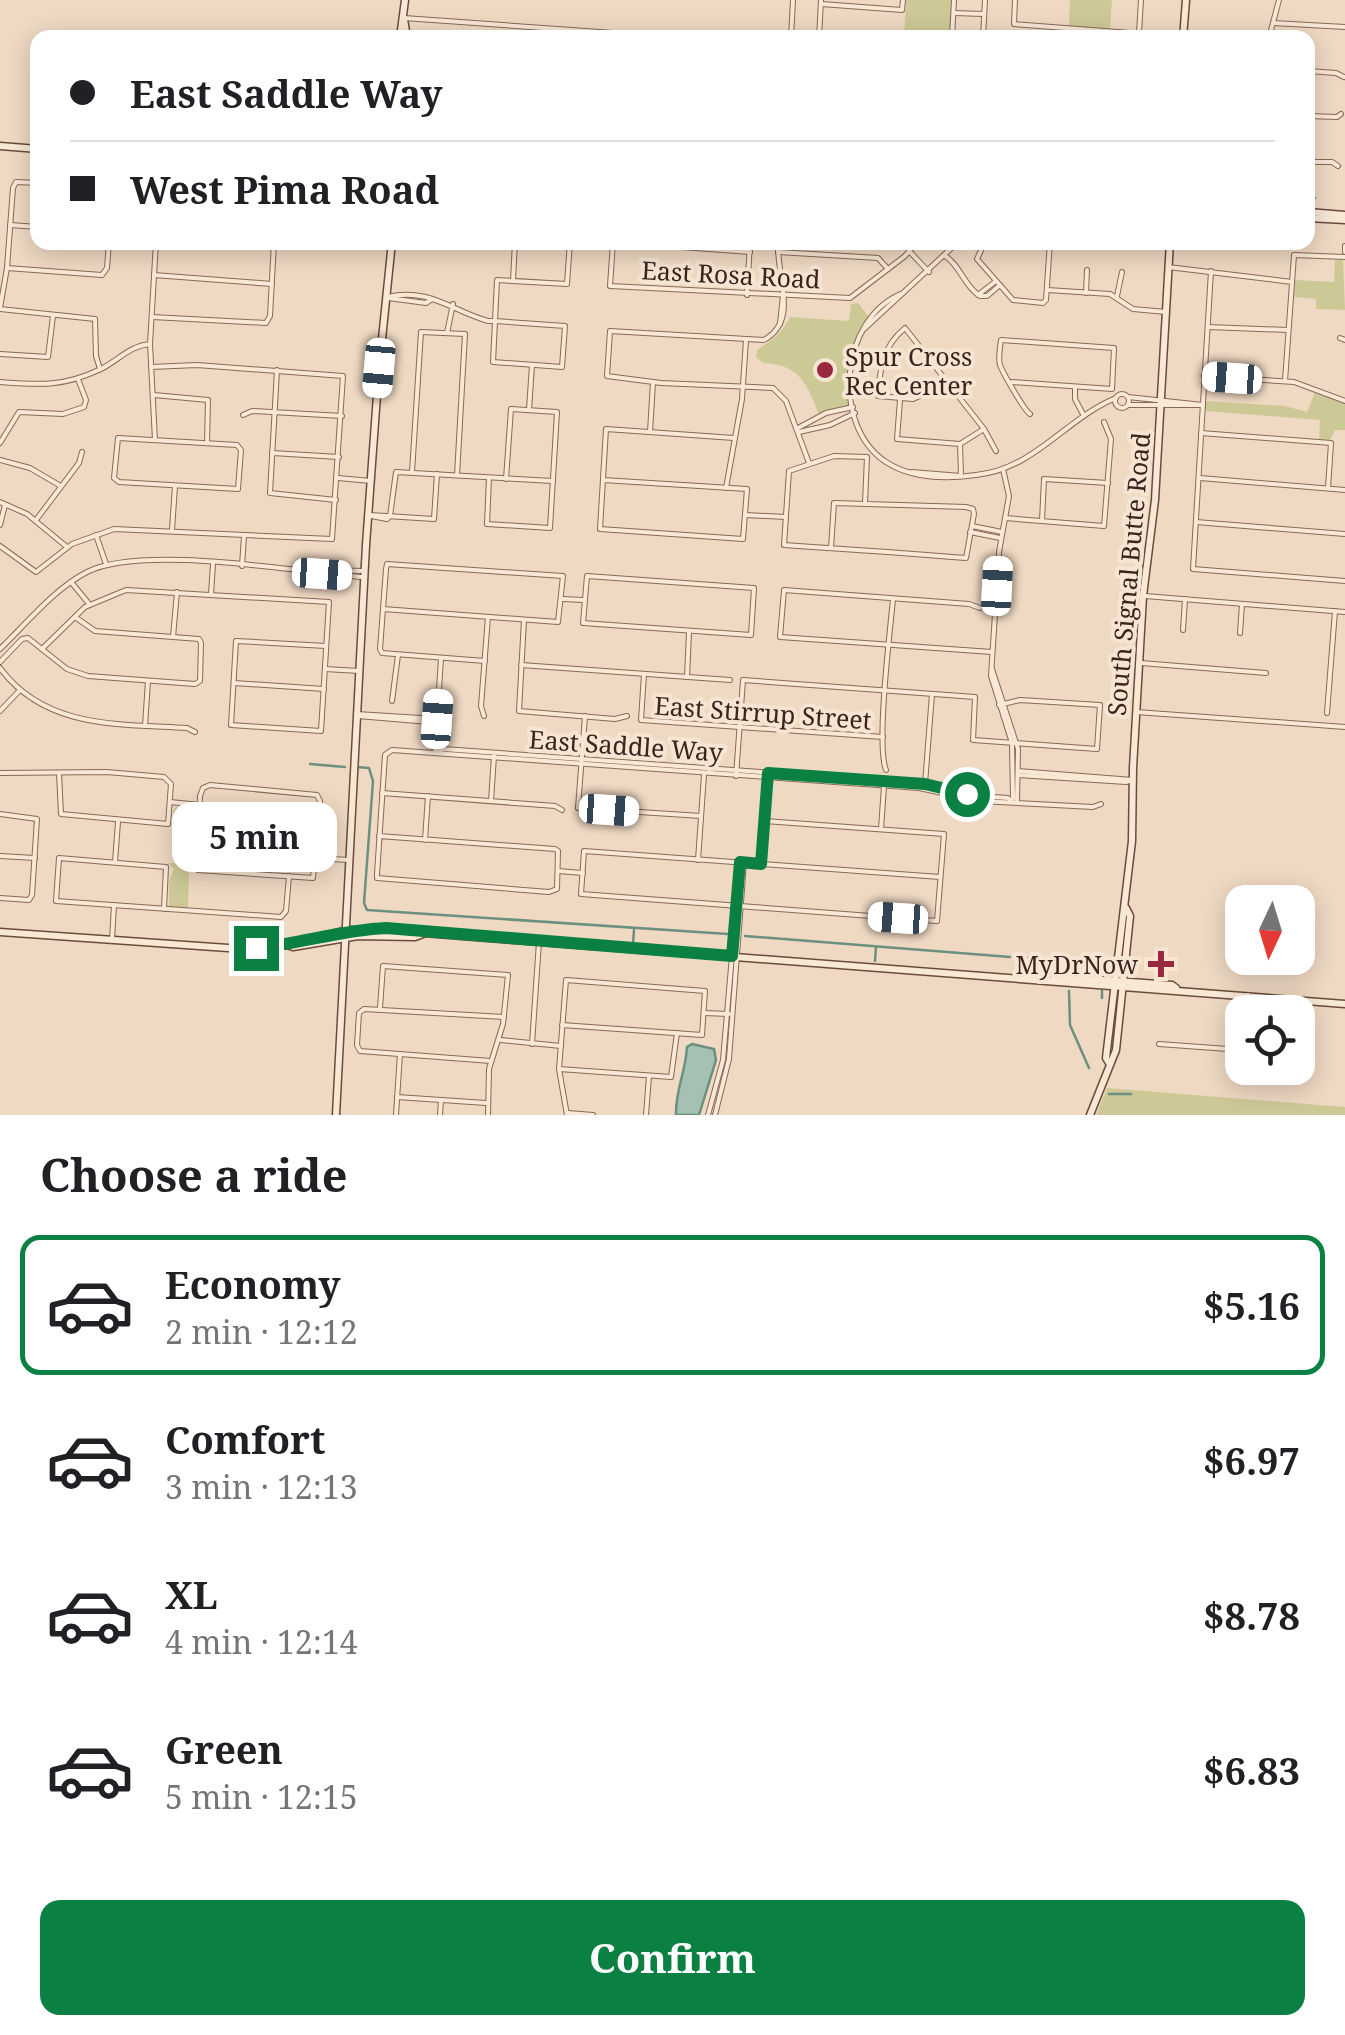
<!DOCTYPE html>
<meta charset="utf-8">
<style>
body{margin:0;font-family:"Noto Serif",serif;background:#f6f6f6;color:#202124;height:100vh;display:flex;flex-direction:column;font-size:38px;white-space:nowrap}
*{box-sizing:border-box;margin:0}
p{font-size:32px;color:#757577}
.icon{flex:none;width:55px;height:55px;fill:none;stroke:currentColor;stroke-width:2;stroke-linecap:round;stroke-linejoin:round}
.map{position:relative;height:1115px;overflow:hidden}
.side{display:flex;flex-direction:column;background:#fff;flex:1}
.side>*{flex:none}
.hud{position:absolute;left:30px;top:30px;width:1285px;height:220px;border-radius:20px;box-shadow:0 5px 25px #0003;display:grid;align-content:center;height:220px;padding:0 40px;background:#fff}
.needle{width:65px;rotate:184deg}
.buttons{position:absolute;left:1225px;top:885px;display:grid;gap:20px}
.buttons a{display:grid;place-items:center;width:90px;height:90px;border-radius:20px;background:#fff;box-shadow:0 5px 25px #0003;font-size:50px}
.end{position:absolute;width:45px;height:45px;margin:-22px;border:12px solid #0b8043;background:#fff;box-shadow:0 0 0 5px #fff}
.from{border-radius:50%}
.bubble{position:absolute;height:70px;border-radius:20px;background:#fff;box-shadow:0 5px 25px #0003;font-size:32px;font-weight:700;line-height:70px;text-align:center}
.car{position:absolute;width:30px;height:60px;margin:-30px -15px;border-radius:12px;box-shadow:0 0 8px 2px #0007;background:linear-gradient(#fff 24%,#345 0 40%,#fff 0 76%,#345 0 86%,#fff 0)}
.hud b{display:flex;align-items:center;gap:35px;height:95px;font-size:38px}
.hud b+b{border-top:2px solid #e0e0e0}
.hud i{width:25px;height:25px;background:#202124}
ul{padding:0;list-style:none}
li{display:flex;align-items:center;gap:30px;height:140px;margin:0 20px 15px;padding:0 20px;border:5px solid transparent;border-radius:20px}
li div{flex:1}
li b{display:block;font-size:38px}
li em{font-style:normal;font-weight:700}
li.on{border-color:#0b8043}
li>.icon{width:90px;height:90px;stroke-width:1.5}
h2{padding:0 40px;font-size:45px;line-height:120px}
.button{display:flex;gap:20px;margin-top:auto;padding:20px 40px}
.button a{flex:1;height:115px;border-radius:20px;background:#0b8043;color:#fff;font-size:40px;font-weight:700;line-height:115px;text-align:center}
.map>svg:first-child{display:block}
</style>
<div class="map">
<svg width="1345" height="1115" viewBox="0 0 1345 1115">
<rect width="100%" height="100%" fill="#efd9c3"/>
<g fill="#cdc996">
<path d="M906,0h47l-3,34 -38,-3 -1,6 -7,1z"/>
<path d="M1070,0h42l-2,29 -41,-3z"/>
<path d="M1335,260h8l2,50 -29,-1v-10l-22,-2 1,-17 39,2z"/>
<path d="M858,303l11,14c-20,29 -25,54 -19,88l-30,12c-9,-22 -15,-45 -41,-52 -11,-3 -15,1 -23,-8l1,-7c17,-12 22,-13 33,-33l59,4 2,-17z"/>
<path d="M1315,392l30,11v27h-10l-5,10h-11l1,-20 -115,-9v-10l80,5 22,6z"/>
<path d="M176,807l18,1 2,3 1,24 -2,21 -6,14 -1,38 -19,-2v-24l5,-13 -6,-6h7l2,-35 -4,-17z"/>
<path d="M1107,1088l238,19v8h-249z"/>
</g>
<path fill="#a5c1b3" stroke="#6c9080" stroke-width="2.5" d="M692,1044l22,5 2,11 -17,55h-23c-1,-24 10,-44 11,-68z"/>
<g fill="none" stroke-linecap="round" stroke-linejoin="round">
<g stroke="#6c9080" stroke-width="2.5">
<path d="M1308,197l7,1"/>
<path d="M310,764l35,3"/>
<path d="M357,767l12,1 4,13 -9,122 3,7 361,24"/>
<path d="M745,936l265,21"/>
<path d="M633,944l1,-14"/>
<path d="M1014,957l49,4 7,3 1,8"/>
<path d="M875,961l1,-14"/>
<path d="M1069,991l1,34 19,43"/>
<path d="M1102,998v-7"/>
<path d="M1109,1094h22"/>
</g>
<g stroke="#896959" stroke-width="6">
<g id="street">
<path d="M1015,0l-1,24 169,13"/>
<path d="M821,4l81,6 1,-10"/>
<path d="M954,13l30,1"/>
<path d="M404,18l280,20"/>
<path d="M1273,23l72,4"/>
<path d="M1139,33l2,-33"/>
<path d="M791,38l2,-38"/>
<path d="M819,38l2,-38"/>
<path d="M952,38l2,-38"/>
<path d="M983,38l2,-38"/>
<path d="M1269,38l10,-38"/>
<path d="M1308,71l28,2 8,4"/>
<path d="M1308,116l29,1 4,-3"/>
<path d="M1308,162h24l6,4"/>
<path d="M10,225l28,2"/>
<path d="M778,242c-2,34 22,78 -14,98l-154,-9 -3,45 54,7 112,5 13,13 23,62"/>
<path d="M985,242l-8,17 36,41 30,3 3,-3 4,-58"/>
<path d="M1345,246v6"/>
<path d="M750,252l-137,-10 -3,44 240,12 55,-42 12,-14"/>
<path d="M778,252l100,6 10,11"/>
<path d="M910,252l19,20"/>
<path d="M944,255c17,11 20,31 36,41h7l13,-11"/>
<path d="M1168,267l124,15"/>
<path d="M7,268l95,7 5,-7 2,-26"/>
<path d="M1211,271l-18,298 152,12"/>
<path d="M154,275l118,9"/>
<path d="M513,280l2,-38"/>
<path d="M1047,290l63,4 23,15 33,3"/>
<path d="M903,293c-64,25 -72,133 -17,169 26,17 61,17 90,13 59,-6 90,-57 140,-77"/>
<path d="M1086,293l1,-23"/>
<path d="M747,295l3,-53"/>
<path d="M978,295l18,-14"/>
<path d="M1117,296l5,-24"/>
<path d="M387,297c42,-10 65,14 101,24h7l70,5 -3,41 -69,-5 4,-82 70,4 3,-42"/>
<path d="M388,298l38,5 6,-4"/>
<path d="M0,308l7,-40 6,-80 3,-6 22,1"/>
<path d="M0,309l95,10 1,37 4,13"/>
<path d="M152,317l114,6 4,-7 4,-74"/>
<path d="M780,324l3,-29"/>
<path d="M1208,327l80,3"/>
<path d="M864,329l94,-87"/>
<path d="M447,333l6,-29"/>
<path d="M1340,338l5,2"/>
<path d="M853,353l29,9"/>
<path d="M0,354l48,3 5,-41"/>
<path d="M277,370l-7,123 66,7"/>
<path d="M1204,376l90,6 51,19"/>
<path d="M1285,381l9,-126 51,2"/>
<path d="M0,382c41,3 63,5 101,-13 18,-9 28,-23 49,-25"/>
<path d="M1012,382l100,7 2,-41 -113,-8c-1,7 -3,19 -1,25 3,8 24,45 30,49"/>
<path d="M1075,388v11l9,17"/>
<circle cx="1122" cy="401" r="7"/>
<path d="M154,395l54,5 -1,43"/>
<path d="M922,395l-9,4 -35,-3c2,-28 4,-49 27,-68l79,101 12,22"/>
<path d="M1128,397l75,8"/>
<path d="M900,400l-3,39 63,5 24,-15"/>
<path d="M1128,405h75"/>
<path d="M529,410l3,-45"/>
<path d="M243,415l9,-4 90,5"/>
<path d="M798,428l28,-15 27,-6"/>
<path d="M650,432l3,-50"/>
<path d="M799,432l31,-7 25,-12"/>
<path d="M1201,433l130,10 -3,45"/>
<path d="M118,438l119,7 4,5 -3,39 -119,-7 -5,-4z"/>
<path d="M155,440l-5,-96 6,-102"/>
<path d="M0,443l19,-31 44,2 21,-7 2,-7 -8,-21"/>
<path d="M960,444l1,32"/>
<path d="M272,453l67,4"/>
<path d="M0,460l30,8 29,17"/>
<path d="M1003,469l6,27 -10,56 -8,124 21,67 1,56"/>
<path d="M412,472l9,-140 44,2 -8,141"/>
<path d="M912,472l49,4"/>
<path d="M338,478l33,3"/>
<path d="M489,478l-2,46 63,4 7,-116 -46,-3 -5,70"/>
<path d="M1200,478l145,12"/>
<path d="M603,480l144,9 -4,50 -143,-10 6,-100 128,9"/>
<path d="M726,488l16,-89 4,-59"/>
<path d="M0,502l27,12 40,33"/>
<path d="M370,515l64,4 3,-45"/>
<path d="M746,515l40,2"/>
<path d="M371,516l16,3 3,-3"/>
<path d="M390,516l6,-44 157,9"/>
<path d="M1005,518l99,8 7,-87 -7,-17"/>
<path d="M36,520l43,-57 3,-11"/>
<path d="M1042,521l2,-42 64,4"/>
<path d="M1196,522l149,12"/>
<path d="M0,525l5,-20"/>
<path d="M972,526l30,6"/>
<path d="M172,530l3,-44"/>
<path d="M970,532l30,6"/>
<path d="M96,535l10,29"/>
<path d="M0,546l36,26 36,-28 42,-15 218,10 11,-163 -146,-11 -46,2"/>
<path d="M831,548l3,-45 132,4 7,2 1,5 -8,44c-61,-5 -121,-9 -182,-13l5,-74 45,-15 33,1 -2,46"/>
<path d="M242,566l2,-30"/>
<path d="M320,570l45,1"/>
<path d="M587,576l167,12 -3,47 -168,-12z"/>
<path d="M71,582l19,23"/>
<path d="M211,594l2,-30"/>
<path d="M1145,596l200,16"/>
<path d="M563,599l20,1"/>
<path d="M980,608l-11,-4 -185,-14 -4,47 212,15"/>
<path d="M383,609l175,13 5,-46 -176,-12 -1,5 -6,80 2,4 103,8"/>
<path d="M524,620l-5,91 96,8 12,-3"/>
<path d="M1183,630l2,-31"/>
<path d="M1240,633l2,-29"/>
<path d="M173,637l4,-45"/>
<path d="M0,649c27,-26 54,-60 87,-77 55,-28 210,0 275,5"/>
<path d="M42,649l43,-42 41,-17 203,12 -8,129 -90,-6 5,-84 90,5"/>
<path d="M0,662l22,-23 6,-1 39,31 21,7 107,8 5,-3 1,-38 -2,-4 -104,-8 -20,-14"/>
<path d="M1141,663l125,10"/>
<path d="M521,665l209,15"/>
<path d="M0,668c45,61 119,56 187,60l8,4"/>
<path d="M325,669l34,2"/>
<path d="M992,669l26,80 -1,53"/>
<path d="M644,674l-3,46 242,17"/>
<path d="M687,677l2,-45"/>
<path d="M234,683l90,6"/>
<path d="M392,701l6,-46"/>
<path d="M0,711l20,-21"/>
<path d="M1136,712l209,15"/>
<path d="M1327,713l8,-102"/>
<path d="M357,714l80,5"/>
<path d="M358,716l71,6 8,-3"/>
<path d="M484,716l-3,-10 7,-89"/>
<path d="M585,716l-7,92 123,8"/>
<path d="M145,726l3,-45"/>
<path d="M434,748l2,-25"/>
<path d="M437,752l7,-3 481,35 42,11 41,3 4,4"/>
<path d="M435,753l6,-95"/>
<path d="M886,770c-10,-25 4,-138 7,-171"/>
<path d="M1018,771l115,9"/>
<path d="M0,773l107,-1 57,5 7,7 -3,40 -107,-10 -2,-41"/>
<path d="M1018,775l108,7 7,-2"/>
<path d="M736,776l7,-96 232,17 -2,43 124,9 3,-44 -80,-5 -21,5"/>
<path d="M925,784l7,-90"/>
<path d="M210,785l107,10 3,6 -7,77 -115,-8 2,-74 3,-8z"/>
<path d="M382,793l173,13 7,4"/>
<path d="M491,801l3,-45"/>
<path d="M170,802l30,3"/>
<path d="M0,814l37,5 -5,76 -3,5 -29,-2"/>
<path d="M765,821l179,13 -7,87 -356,-27 3,-43 356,26"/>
<path d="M200,828l115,9"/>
<path d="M881,829l3,-43"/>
<path d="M379,836l176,13 3,2 -1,38 -8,3 -172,-14v-4l8,-119 7,-5 527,38 61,13 113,6 8,-3"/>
<path d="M425,840l3,-44"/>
<path d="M0,856l35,2"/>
<path d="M315,858l34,2"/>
<path d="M698,860l6,-85"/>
<path d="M115,862l3,-40"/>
<path d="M761,864l7,-85"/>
<path d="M558,871l25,2"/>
<path d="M164,909l2,-42 -107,-9 -3,43c75,5 150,11 225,16l5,-6 3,-35"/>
<path d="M112,940l2,-35"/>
<path d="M380,1008l3,-42 125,9 -5,49 -14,45 -1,46"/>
<path d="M1247,1012l1,-17"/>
<path d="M704,1013l25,1"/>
<path d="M562,1025l140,10 3,-44 -139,-11 -7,89 8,46"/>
<path d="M501,1040l60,6"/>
<path d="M532,1044l7,-102"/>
<path d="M1159,1044l83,6"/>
<path d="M1298,1056l5,3"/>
<path d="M491,1061l-131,-10 -3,-6 2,-32 5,-4 140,8"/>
<path d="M559,1069l112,8 6,-44"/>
<path d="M397,1097l89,6"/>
<path d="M568,1113l25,2"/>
<path d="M396,1115l4,-61"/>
<path d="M440,1115l1,-15"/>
<path d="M646,1115l3,-39"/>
<path d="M708,1115l15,-55 17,-197"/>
<path d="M715,1115l14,-56 15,-196"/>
</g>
</g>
<g stroke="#6b4b3c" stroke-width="9">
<g id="secondary">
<path d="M404,19l3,19"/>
<path d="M400,38l5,-38"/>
<path d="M1183,38l3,-38"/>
<path d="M0,146l38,3"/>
<path d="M1308,212l37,3"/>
<path d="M1308,218l37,2"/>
<path d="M0,932l228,16 59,-3 6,2 65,-11 57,1 8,-3"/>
<path d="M287,945l60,-15h69l8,3 921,71"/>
<path d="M1053,979l8,-2 111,8 4,3"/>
<path d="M1109,1063l-3,-5 26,-217 1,-73 10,-172 12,-96 15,-258"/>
<path d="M336,1115l30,-570 13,-177 13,-126"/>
<path d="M1090,1115l26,-65 14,-134 -4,-8"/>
</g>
</g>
<use href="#street" stroke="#f9e8d6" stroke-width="4"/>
<use href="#secondary" stroke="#f9e8d6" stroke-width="6"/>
</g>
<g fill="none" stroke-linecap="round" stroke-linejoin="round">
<path stroke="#0b8043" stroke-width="12" d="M256,948c44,-4 85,-18 130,-20l346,28 8,-94 21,2 7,-91 157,11 42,10"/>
</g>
<g fill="#99283f" stroke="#f6e5d2" stroke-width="4">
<circle cx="825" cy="370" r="10"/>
<path d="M1156 949h10v10h10v10h-10v10h-10v-10h-10v-10h10z"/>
</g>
<g text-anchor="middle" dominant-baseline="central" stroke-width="8" stroke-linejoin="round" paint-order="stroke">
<g font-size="25" fill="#39251e" stroke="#f6e5d2">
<text transform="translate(731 274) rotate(3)">East Rosa Road</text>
<text transform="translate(1128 574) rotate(-85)">South Signal Butte Road</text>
<text transform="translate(763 712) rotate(4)">East Stirrup Street</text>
<text transform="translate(626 745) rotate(4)">East Saddle Way</text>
</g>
<g font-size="25" fill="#39251e" stroke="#f6e5d2" text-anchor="start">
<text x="845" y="356">Spur Cross<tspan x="845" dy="29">Rec Center</tspan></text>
<text x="1138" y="964" text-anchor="end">MyDrNow</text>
</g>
</g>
</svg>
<div class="buttons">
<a><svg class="needle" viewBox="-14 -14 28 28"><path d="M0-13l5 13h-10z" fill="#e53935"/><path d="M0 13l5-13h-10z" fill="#757577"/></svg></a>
<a><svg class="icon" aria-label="locate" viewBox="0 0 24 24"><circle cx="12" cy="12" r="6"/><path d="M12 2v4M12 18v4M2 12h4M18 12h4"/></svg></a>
</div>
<i class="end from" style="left:967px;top:794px"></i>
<i class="end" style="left:256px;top:948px"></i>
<div class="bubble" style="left:172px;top:802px;width:165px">5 min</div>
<i class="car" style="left:379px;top:368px;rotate:185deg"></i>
<i class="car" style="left:1232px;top:378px;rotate:274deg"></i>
<i class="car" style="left:322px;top:574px;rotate:94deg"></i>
<i class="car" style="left:997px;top:586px;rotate:3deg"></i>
<i class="car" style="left:437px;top:719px;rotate:4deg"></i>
<i class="car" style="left:609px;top:810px;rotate:94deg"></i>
<i class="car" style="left:898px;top:918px;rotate:274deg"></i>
<div class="hud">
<b><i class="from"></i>East Saddle Way</b>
<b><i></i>West Pima Road</b>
</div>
</div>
<section class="side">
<h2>Choose a ride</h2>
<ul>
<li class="on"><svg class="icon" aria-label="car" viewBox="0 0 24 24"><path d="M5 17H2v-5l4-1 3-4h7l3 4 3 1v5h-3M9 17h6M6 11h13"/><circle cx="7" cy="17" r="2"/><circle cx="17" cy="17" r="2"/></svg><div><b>Economy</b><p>2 min · 12:12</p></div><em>$5.16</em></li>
<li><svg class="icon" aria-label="car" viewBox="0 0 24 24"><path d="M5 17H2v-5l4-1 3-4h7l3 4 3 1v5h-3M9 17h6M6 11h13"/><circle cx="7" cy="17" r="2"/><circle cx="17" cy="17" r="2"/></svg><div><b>Comfort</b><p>3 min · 12:13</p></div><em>$6.97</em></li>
<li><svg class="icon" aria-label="car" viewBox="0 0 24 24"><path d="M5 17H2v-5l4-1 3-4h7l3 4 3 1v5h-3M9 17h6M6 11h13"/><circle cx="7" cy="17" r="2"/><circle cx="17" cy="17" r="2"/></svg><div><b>XL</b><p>4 min · 12:14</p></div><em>$8.78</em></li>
<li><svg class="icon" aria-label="car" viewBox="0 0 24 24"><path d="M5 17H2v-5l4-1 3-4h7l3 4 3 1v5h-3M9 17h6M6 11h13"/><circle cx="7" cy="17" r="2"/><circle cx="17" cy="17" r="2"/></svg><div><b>Green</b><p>5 min · 12:15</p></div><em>$6.83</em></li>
</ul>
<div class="button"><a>Confirm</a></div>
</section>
